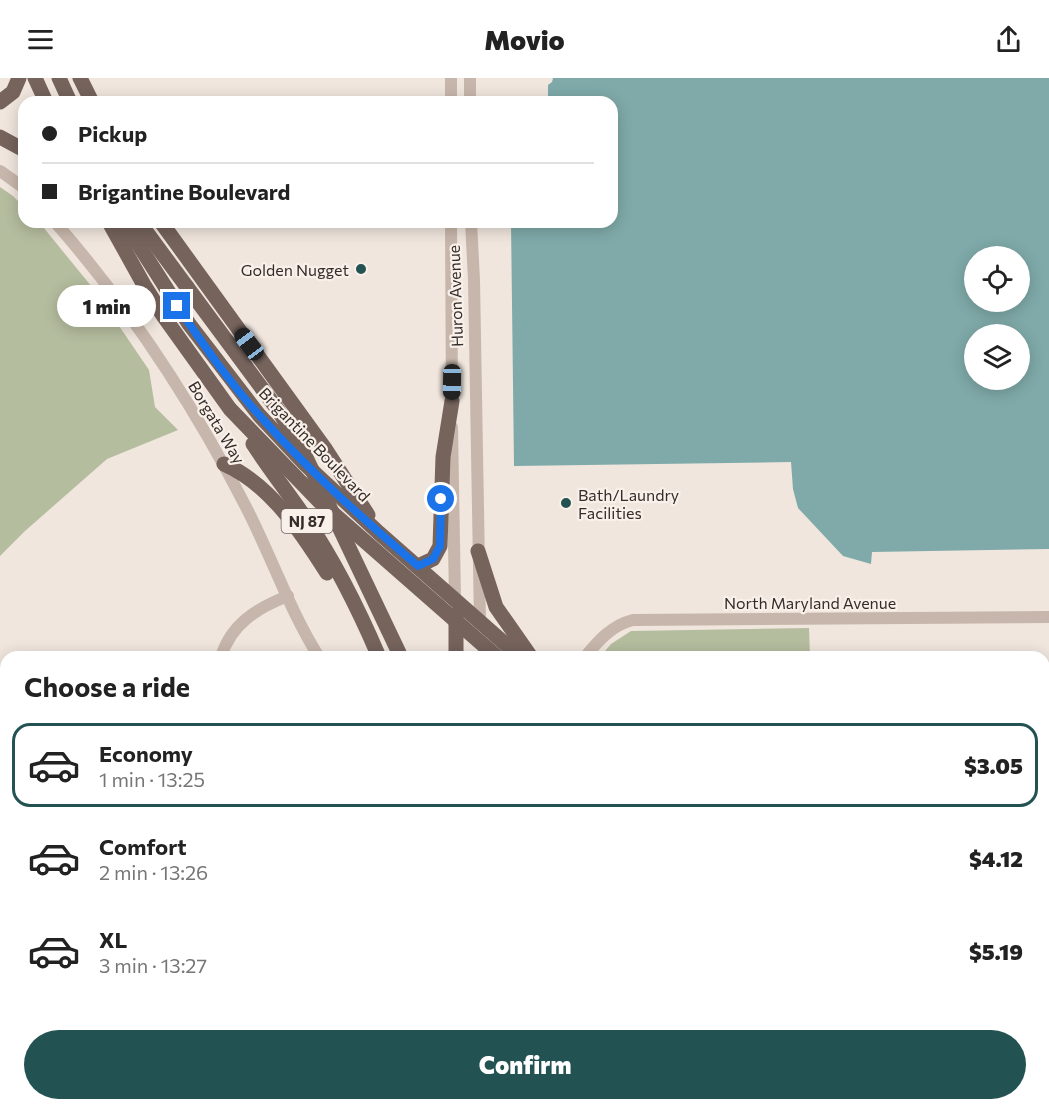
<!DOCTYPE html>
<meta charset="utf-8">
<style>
body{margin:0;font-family:Commissioner,sans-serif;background:#f6f6f6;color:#222;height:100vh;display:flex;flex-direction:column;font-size:22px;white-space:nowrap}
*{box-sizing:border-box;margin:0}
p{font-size:20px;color:#767676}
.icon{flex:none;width:33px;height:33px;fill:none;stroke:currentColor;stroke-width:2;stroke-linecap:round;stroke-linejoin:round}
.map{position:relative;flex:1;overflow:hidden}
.panel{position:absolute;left:0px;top:573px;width:1050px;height:460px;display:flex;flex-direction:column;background:#fff;border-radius:18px 18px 0 0;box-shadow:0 3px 15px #0003}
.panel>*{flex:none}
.guide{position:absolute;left:18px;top:18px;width:600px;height:132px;border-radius:18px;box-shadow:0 3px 15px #0003;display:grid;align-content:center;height:132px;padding:0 24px;background:#fff}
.fabs{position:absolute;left:964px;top:168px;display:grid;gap:12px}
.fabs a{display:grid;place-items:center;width:66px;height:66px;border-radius:50%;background:#fff;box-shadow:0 3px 15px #0003;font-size:30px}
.end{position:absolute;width:27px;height:27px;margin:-14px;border:8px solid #1a73e8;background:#fff;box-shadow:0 0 0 3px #fff}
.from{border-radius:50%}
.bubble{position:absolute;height:42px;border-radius:21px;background:#fff;box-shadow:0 3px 15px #0003;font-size:20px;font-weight:800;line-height:42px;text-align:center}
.car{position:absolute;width:18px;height:36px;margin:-18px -9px;border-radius:8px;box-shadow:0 0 4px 2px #0007;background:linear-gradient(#222 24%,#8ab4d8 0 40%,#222 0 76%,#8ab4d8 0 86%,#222 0)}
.guide b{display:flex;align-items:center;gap:21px;height:57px;font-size:22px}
.guide b+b{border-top:2px solid #e0e0e0}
.guide i{width:15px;height:15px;background:#222}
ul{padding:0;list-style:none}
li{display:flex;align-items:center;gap:18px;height:84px;margin:0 12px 9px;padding:0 12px;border:3px solid transparent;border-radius:18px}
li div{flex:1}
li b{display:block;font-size:22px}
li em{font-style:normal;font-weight:800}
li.active{border-color:#235252}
li>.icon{width:54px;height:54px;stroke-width:1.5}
h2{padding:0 24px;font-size:27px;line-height:72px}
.action{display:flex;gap:12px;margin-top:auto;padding:12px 24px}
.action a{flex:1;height:69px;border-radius:36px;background:#235252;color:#fff;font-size:24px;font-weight:800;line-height:69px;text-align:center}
header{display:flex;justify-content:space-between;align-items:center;height:78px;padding:0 24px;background:#fff;font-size:27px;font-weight:800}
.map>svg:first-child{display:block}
</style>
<header><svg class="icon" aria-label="menu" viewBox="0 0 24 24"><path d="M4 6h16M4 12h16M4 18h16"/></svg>Movio<svg class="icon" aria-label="share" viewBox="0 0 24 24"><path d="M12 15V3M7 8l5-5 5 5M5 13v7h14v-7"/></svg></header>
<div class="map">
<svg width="1049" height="1033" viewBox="0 0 1049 1033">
<rect width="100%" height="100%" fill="#f0e6de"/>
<g fill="#b5bd9f">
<path d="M0,109l13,9 11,11v15h15l57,70 53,78 6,37 23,23 -71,29 -82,72 -25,25z"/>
<path d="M809,550l1,29h-210l11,-13 20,-13z"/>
<path d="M757,1028h241l6,5h-244z"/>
</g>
<path fill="#7faaa9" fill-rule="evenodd" d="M553,0h496v471l-177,3 -1,12 -28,-8 -45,-48 -5,-19 -2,-27 -277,4 -3,-244h101v-120h-64v-17l4,-3zM975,178h45v46h-45zM975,256h45v46h-45z"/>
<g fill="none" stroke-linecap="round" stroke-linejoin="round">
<g stroke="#c7b6ab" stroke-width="12">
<path d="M451,0v24"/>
<path d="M470,0v24"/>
<path d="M0,93l24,17"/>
<path d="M55,144c76,87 140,185 192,287 25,49 43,102 72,148"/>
<path d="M451,144l1,188"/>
<path d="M471,144l3,58 6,343"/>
<path d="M452,349l3,173"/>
<path d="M221,579c10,-33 36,-49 67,-61"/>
<path d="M585,579c13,-16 27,-32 48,-37l416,-3"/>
<path d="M1044,722h5"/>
<path d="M399,1028l1,5"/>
<path d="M419,1028l1,5"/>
<path d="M384,1033v-5"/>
</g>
<g stroke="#75635c" stroke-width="15">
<path d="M35,0l11,24"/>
<path d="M59,0l11,24"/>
<path d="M80,0l12,24"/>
<path d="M0,24l13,-10 6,-14"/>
<path d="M0,59l24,13"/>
<path d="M109,144l35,63 20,32 66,92 89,92 178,156"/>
<path d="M124,144l65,102 70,91 47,50 73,68 141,124"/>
<path d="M139,144l48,65"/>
<path d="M161,144l165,228 42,65"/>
<path d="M253,366c17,26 36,50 53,75 29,43 53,91 73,138"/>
<path d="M224,386c46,20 77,68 103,109"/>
<path d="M478,473l18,56 35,50"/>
<path d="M418,488l15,-7 7,-13 3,-89 9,-56"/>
<path d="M456,537v42"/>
<path d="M1044,1023l5,4"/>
<path d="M440,1028l1,5"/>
<path d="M452,1028v5"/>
<path d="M470,1028v5"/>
<path d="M483,1028v5"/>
<path d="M505,1028v5"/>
<path d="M697,1028l3,5"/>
<path d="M722,1028l3,5"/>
<path d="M1024,1028l6,5"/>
<path d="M666,1033l1,-5"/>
</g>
<path stroke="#75635c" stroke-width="15" d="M187,209l91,123 23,37 100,210"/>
</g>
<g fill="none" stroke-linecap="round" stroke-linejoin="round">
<path stroke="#1a73e8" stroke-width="8" d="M177,228c26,38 52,76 83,110 48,54 103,103 158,150l15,-7 7,-13 1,-47"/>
</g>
<g fill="#235252" stroke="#f8f0e9" stroke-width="2">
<circle cx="361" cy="191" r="6"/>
<circle cx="566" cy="425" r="6"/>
</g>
<g text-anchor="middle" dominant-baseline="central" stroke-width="4.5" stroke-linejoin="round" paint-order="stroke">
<rect fill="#f8f0e9" stroke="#706763" stroke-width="1.5" x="281.5" y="431" width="51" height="24" rx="4.5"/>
<g font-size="15" font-weight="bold" fill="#352c29">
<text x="307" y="443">NJ 87</text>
</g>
<g font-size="16" fill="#352c29" stroke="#f8f0e9" text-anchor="end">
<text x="349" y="191">Golden Nugget</text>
<text x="578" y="416" text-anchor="start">Bath/Laundry<tspan x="578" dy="18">Facilities</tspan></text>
</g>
<g font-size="16" fill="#352c29" stroke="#f8f0e9">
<text transform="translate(455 218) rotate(-92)">Huron Avenue</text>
<text transform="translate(217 344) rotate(59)">Borgata Way</text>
<text transform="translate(315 366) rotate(46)">Brigantine Boulevard</text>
<text x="810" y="524">North Maryland Avenue</text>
</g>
</g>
</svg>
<div class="fabs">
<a><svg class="icon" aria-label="locate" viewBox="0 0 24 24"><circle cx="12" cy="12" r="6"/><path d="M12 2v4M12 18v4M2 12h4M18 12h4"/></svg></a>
<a><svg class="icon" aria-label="layers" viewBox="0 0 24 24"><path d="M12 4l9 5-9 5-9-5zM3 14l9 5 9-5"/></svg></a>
</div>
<i class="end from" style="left:441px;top:421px"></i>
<i class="end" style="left:177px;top:228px"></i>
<div class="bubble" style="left:57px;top:207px;width:99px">1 min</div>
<i class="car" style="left:249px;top:266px;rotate:323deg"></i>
<i class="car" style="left:452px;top:304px;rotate:181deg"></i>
<div class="guide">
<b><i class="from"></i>Pickup</b>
<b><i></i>Brigantine Boulevard</b>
</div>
<section class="panel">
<h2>Choose a ride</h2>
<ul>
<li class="active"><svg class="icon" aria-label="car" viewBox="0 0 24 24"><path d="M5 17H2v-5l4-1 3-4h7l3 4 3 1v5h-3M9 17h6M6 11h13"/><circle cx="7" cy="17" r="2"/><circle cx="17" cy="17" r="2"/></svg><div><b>Economy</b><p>1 min · 13:25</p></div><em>$3.05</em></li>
<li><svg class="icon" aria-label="car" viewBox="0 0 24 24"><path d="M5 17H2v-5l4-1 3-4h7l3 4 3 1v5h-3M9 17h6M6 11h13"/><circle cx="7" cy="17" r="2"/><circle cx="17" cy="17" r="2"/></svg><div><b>Comfort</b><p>2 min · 13:26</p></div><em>$4.12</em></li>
<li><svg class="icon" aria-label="car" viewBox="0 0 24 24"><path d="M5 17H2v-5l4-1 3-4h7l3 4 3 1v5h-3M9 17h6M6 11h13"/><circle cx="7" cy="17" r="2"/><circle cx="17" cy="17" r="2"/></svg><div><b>XL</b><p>3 min · 13:27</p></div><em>$5.19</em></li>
</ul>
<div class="action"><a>Confirm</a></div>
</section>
</div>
